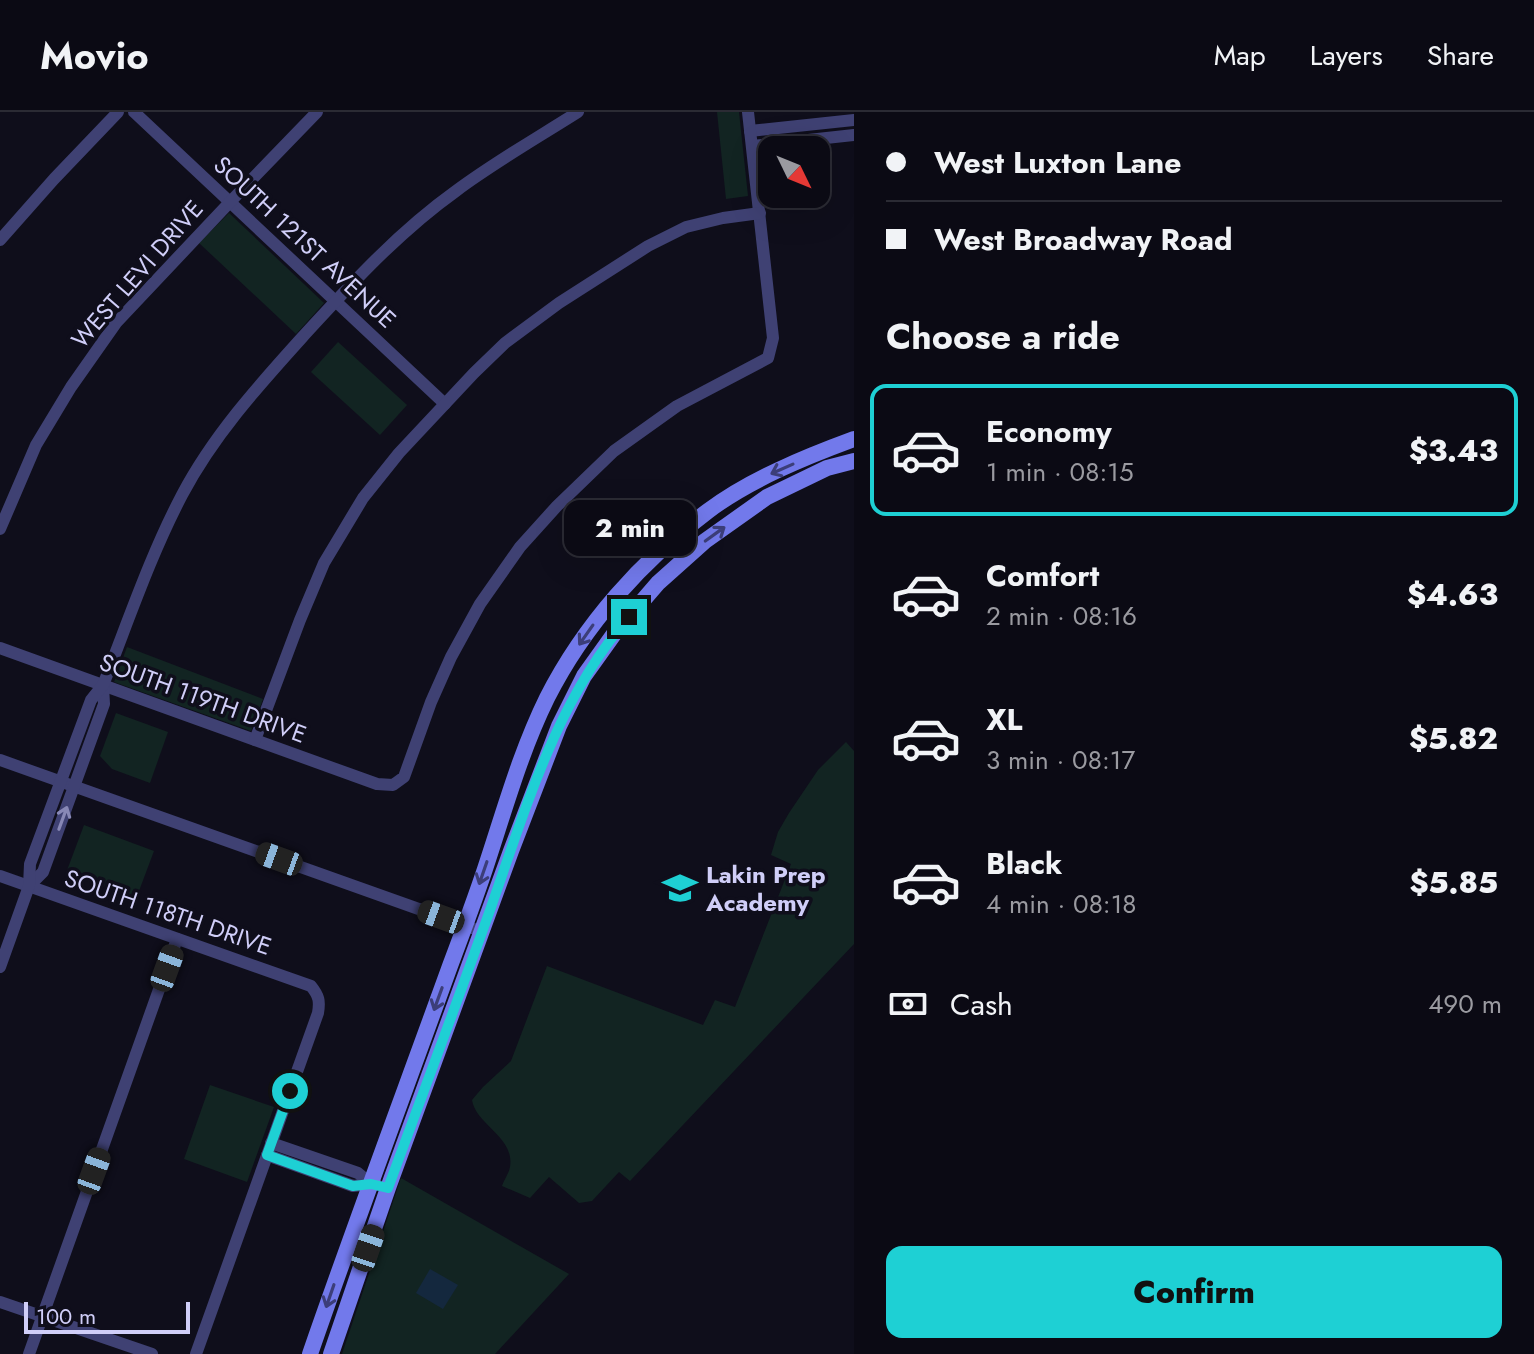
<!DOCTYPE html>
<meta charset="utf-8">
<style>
body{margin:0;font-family:Jost,sans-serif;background:#191822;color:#f1f3f6;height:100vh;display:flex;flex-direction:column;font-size:30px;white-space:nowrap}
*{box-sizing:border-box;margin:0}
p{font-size:26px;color:#9a9aa0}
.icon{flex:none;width:44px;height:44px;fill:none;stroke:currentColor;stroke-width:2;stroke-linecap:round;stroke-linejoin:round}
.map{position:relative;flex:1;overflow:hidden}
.details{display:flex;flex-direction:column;background:#0b0a14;width:680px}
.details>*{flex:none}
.banner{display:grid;align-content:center;height:176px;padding:0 32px;background:#0b0a14}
.needle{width:52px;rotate:133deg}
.controls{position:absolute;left:758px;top:24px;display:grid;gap:16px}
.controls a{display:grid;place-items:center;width:72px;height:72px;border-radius:16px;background:#0b0a14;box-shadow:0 8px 32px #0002,0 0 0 2px #2b2b34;font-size:40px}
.scale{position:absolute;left:24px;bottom:20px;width:166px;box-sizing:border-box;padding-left:8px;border:4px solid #d0cef8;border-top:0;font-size:22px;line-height:28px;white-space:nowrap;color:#d0cef8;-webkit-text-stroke:6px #0f0e1b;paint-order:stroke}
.end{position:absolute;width:36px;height:36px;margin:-18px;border:10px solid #1ed0d4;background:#111;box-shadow:0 0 0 4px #111}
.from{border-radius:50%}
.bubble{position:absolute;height:56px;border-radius:16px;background:#0b0a14;box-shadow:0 8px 32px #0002,0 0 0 2px #2b2b34;font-size:26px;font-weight:800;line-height:56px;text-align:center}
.car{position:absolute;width:24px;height:48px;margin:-24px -12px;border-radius:10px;box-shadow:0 0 6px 2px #0007;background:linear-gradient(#222 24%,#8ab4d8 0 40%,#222 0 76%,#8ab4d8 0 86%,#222 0)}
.banner b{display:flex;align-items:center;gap:28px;height:76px;font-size:30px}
.banner b+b{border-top:2px solid #2b2b34}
.banner i{width:20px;height:20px;background:#f1f3f6}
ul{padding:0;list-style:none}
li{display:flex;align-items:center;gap:24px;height:132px;margin:0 16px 12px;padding:0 16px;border:4px solid transparent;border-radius:16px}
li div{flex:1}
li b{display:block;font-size:30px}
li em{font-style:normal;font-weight:800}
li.selected{border-color:#1ed0d4}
li>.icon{width:72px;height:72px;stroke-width:1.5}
h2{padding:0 32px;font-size:36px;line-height:96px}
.pay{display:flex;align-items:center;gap:20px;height:88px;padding:0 32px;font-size:30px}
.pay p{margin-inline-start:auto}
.primary-button{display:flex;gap:16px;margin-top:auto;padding:16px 32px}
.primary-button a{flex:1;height:92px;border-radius:16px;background:#1ed0d4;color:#111;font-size:32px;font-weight:800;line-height:92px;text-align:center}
header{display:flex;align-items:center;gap:48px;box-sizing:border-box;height:112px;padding:0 40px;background:#0b0a14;border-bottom:2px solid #2b2b34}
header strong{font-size:38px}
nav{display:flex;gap:44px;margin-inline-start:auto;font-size:28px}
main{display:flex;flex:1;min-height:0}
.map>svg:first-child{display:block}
</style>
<header>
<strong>Movio</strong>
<nav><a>Map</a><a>Layers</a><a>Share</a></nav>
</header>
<main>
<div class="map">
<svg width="854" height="1242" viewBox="0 0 854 1242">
<rect width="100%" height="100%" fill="#0f0e1b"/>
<g fill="#122422">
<path d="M717,0h22l9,84 -22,3z"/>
<path d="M229,101l95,90 -28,31 -97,-91z"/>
<path d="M338,230l69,63 -27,30 -69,-63z"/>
<path d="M127,535l136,52 -12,32 -137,-49z"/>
<path d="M116,601l52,19 -18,51 -38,-14 -12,-13z"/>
<path d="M846,630l8,9v193l-224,237 -11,-9 -27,29 -13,2 -30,-26 -19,21 -28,-12c2,-6 7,-13 8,-19 5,-30 -34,-42 -38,-67l11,-13 28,-26 36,-95 156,59 12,-25 20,7 56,-143 -20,-9 7,-23 11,-19 29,-43z"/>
<path d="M84,713l70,26 -18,48 -70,-26z"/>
<path d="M210,973l64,22 -27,75 -63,-23z"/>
<path d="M401,1066l168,96 -74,80h-153z"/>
</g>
<path fill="#14283e" d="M430,1157l28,16 -15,24 -27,-16z"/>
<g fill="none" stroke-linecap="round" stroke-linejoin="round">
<g stroke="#3f4173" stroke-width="12">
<path d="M134,0l311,292"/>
<path d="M750,19l104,-11"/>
<path d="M752,34l102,-11"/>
<path d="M0,128l54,-61 64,-67"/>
<path d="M0,417l36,-84 35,-58 45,-64 114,-121 87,-90"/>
<path d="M0,536l377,136 16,1 11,-8 27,-75 20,-45 29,-53 40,-57 37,-41 57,-55 63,-45 91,-48 5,-20 -25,-226"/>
<path d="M255,628l45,-120 24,-57 39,-65 36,-45 75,-80 31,-30 54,-40 89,-57 38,-19 37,-9 37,-5"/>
<path d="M0,648l472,168"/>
<path d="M0,764l311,110c8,10 9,15 7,27l-122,341"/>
<path d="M29,774l14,-14 61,-168 -1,-19"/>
<path d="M0,855l29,-81 1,-22 61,-164 12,-15c25,-63 47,-129 79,-190 32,-61 79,-112 125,-163 46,-50 93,-101 149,-141 39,-29 81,-53 122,-79"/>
<path d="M271,1031l87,30 13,11"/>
<path d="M267,1043l86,31 18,-2 6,1"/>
<path d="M0,1190l152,52"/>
<path d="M29,1242l148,-415"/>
</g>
<g stroke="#7279eb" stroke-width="16">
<path d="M310,1242c45,-130 93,-258 140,-388 12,-32 24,-64 35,-97 19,-57 35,-116 62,-171 37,-73 95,-138 161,-187 41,-31 97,-54 146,-72"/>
<path d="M331,1242l57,-166 123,-337 48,-125 25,-50 30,-42 44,-51 47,-42 62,-44 60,-29 27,-7"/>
</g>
</g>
<defs><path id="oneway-shaft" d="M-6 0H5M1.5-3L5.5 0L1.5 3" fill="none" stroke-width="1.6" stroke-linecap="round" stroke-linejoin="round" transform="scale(2)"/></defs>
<g stroke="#3c3e79">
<use href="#oneway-shaft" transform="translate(782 357) rotate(156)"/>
<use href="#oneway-shaft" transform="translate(715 422) rotate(-36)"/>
<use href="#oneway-shaft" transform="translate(586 523) rotate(125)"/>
<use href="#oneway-shaft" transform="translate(483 761) rotate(109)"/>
<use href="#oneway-shaft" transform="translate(438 887) rotate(110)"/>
<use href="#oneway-shaft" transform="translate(330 1184) rotate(109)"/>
</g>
<use stroke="#8888b6" href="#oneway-shaft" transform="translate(63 706) rotate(-70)"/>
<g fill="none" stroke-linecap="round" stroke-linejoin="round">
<path stroke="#1ed0d4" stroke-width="10" d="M290,979l-23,64 86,31 18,-2 17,4c34,-92 68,-183 101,-275 36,-102 67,-213 140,-296"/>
</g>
<defs>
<g id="school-bare" transform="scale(2.76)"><path d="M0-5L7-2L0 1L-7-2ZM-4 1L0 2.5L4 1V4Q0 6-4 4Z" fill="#1ed0d4" stroke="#0f0e1b" stroke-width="2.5" paint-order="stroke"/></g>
</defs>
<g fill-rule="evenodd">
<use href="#school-bare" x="680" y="776"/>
</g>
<g text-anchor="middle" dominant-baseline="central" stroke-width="7" stroke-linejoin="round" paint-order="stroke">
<g font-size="24" fill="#d0cef8" stroke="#0f0e1b">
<text transform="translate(305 130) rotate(43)">SOUTH 121ST AVENUE</text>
<text transform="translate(137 162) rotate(-49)">WEST LEVI DRIVE</text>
<text transform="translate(203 586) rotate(20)">SOUTH 119TH DRIVE</text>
<text transform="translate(168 800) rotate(19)">SOUTH 118TH DRIVE</text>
</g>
<g font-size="24" font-weight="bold" fill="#d0cef8" stroke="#0f0e1b" text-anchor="start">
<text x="706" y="762">Lakin Prep<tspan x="706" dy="28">Academy</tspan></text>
</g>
</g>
</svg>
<div class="controls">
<a><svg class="needle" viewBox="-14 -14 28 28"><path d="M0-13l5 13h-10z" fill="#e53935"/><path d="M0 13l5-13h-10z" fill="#9a9aa0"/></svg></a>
</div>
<div class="scale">100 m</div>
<i class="end from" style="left:290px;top:979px"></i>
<i class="end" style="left:629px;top:505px"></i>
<div class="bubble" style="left:564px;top:388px;width:132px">2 min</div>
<i class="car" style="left:279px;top:747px;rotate:290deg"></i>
<i class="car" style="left:441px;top:805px;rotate:290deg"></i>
<i class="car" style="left:167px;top:856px;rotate:20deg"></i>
<i class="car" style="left:94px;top:1059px;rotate:20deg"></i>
<i class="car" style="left:368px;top:1136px;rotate:19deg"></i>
</div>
<section class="details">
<div class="banner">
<b><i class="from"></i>West Luxton Lane</b>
<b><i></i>West Broadway Road</b>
</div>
<h2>Choose a ride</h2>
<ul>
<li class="selected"><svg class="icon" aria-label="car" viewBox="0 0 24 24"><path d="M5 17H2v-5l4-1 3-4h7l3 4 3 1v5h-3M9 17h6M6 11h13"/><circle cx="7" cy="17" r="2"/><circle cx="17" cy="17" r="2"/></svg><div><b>Economy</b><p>1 min · 08:15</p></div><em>$3.43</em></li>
<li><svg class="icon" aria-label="car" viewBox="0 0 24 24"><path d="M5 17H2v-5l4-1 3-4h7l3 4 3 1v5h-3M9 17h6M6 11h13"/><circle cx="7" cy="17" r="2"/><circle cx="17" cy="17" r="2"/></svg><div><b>Comfort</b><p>2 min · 08:16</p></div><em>$4.63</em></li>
<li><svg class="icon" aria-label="car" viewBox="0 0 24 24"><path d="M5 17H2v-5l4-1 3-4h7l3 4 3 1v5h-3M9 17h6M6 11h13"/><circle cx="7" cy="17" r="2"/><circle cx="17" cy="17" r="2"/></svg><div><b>XL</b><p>3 min · 08:17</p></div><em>$5.82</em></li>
<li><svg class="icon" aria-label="car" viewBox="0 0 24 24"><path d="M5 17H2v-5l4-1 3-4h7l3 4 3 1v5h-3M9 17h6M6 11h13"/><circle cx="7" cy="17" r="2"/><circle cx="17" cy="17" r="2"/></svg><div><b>Black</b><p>4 min · 08:18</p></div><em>$5.85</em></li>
</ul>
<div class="pay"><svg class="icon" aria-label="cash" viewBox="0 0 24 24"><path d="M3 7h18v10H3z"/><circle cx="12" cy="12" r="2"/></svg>Cash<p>490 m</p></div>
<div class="primary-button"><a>Confirm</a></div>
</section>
</main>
